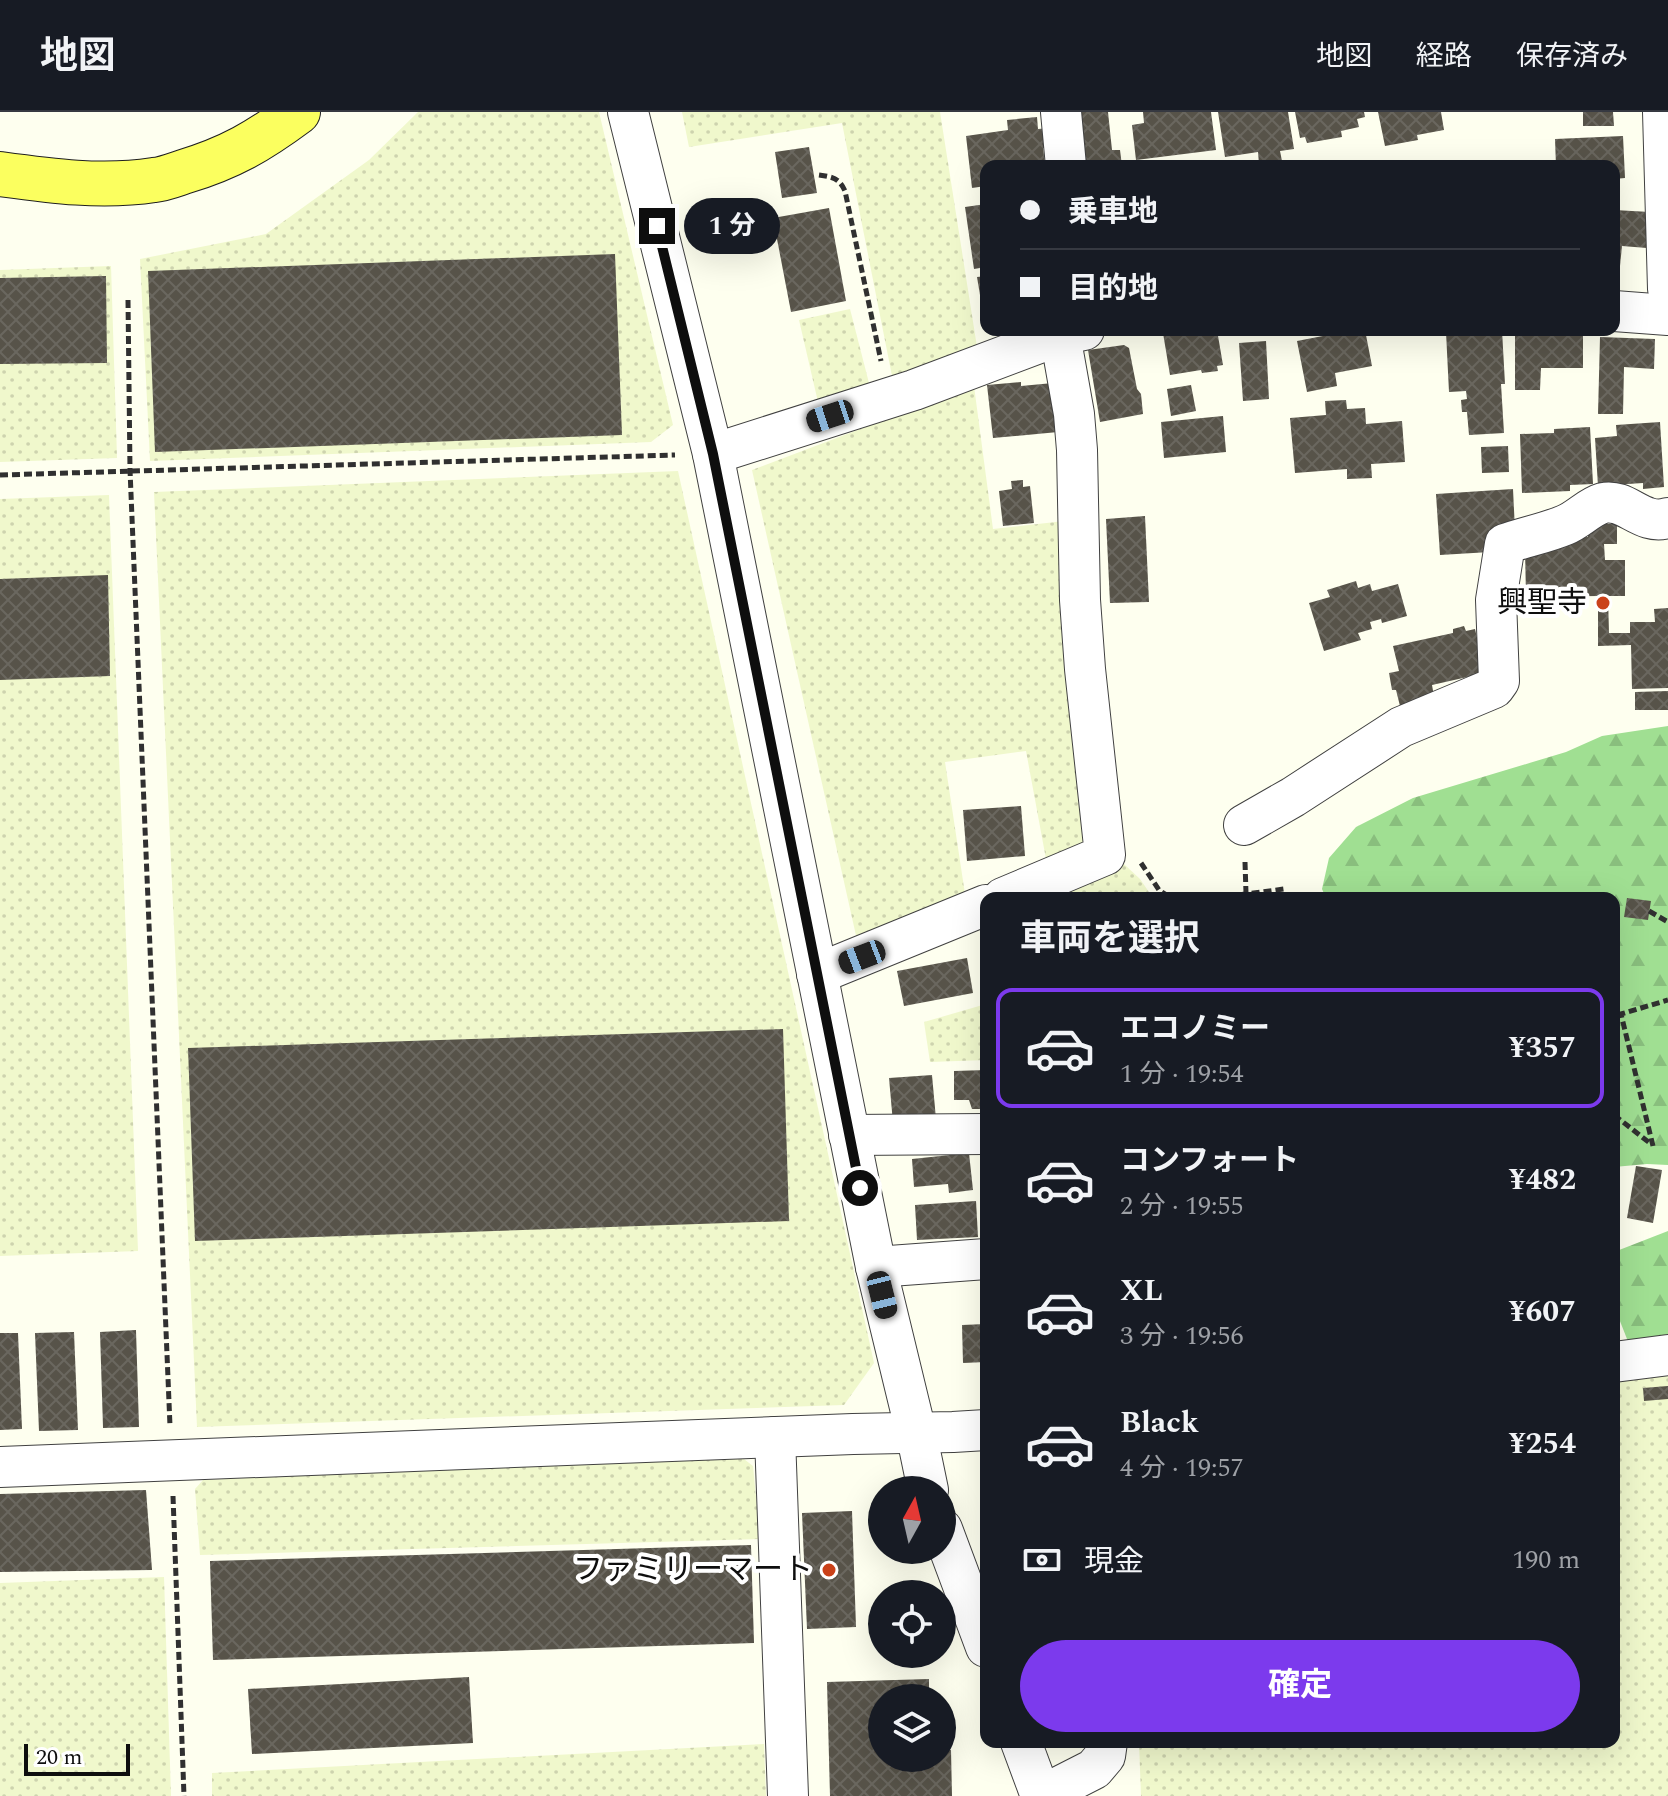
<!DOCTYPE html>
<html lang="ja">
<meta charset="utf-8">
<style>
body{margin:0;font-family:Spectral,"Noto Sans JP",serif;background:#20242c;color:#f1f3f6;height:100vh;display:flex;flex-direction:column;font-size:30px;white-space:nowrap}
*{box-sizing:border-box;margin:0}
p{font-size:26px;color:#9ea1a6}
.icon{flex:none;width:44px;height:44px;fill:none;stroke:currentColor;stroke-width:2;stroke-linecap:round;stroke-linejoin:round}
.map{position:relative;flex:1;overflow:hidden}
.drawer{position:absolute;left:980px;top:780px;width:640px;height:856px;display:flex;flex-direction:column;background:#171b24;border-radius:16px;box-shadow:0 8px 32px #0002}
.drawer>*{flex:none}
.top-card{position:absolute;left:980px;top:48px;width:640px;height:176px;border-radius:16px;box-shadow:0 8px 32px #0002;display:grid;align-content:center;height:176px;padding:0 40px;background:#171b24}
.needle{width:52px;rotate:8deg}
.buttons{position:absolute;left:868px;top:1364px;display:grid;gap:16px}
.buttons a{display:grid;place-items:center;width:88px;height:88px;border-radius:50%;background:#171b24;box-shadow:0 8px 32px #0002;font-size:40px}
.scale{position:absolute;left:24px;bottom:20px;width:106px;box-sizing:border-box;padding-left:8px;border:4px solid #0e0e0e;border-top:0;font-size:22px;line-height:28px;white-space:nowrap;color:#0e0e0e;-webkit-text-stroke:6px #fff;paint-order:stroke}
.end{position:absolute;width:36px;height:36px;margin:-18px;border:10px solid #0e0e0e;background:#fff;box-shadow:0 0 0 4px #fff}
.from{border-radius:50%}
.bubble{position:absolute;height:56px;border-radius:28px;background:#171b24;box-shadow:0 8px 32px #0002;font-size:26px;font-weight:700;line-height:56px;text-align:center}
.car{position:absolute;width:24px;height:48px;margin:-24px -12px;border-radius:10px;box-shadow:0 0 6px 2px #0007;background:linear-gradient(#222 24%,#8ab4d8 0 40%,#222 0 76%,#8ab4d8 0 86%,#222 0)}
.top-card b{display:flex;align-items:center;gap:28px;height:76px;font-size:30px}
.top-card b+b{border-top:2px solid #363941}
.top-card i{width:20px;height:20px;background:#f1f3f6}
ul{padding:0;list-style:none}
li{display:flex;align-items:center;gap:24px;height:120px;margin:0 16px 12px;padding:0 24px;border:4px solid transparent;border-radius:16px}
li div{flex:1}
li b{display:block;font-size:30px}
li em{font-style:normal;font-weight:700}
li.on{border-color:#7c3aed}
li>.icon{width:72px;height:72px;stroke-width:1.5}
h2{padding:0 40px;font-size:36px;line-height:96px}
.pay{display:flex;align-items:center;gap:20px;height:88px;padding:0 40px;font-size:30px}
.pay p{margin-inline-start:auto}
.action{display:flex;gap:16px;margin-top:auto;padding:16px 40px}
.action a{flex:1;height:92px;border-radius:48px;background:#7c3aed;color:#fff;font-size:32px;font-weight:700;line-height:92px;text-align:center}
header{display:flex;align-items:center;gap:48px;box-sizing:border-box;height:112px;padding:0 40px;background:#171b24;border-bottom:2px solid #363941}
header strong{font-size:38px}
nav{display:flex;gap:44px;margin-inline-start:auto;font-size:28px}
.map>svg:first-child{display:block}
</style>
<header>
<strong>地図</strong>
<nav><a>地図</a><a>経路</a><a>保存済み</a></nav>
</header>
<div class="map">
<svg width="1668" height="1684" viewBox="0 0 1668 1684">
<defs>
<pattern id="farmland-dots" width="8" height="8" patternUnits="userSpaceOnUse" patternTransform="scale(2)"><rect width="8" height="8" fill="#f0f8cc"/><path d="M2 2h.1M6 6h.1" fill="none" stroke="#cdd3ae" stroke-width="1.8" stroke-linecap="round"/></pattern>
<pattern id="forest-firs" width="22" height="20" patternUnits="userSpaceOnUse" patternTransform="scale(2)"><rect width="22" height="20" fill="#a0df92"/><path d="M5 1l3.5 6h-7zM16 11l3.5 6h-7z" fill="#89be7d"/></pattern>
<pattern id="building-cross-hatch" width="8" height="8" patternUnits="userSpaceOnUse" patternTransform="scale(2)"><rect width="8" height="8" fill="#575349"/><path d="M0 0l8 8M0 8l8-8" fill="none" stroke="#6a675f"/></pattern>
</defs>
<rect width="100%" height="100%" fill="#feffef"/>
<g fill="url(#farmland-dots)">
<path d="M418,0h181l74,313 -22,17 -501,19 -10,-202 126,-25 103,-74z"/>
<path d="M682,0h258l37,235 -85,29 -50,-253 -153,24z"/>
<path d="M111,154l6,192 -117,4v-192z"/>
<path d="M850,197l20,78 -52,15 -19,-82z"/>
<path d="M974,274l19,143 71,-8 27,316 -8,13 -37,9 -20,-108 -81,11 20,132 -108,46 -105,-470z"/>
<path d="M678,359l196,892 -30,42 -647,22 -43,-935z"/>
<path d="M109,383l29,756 -138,5v-757z"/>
<path d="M1124,752l16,15 13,19h-113z"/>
<path d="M986,892v56l-56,2 -6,-40z"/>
<path d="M1668,1263v421h-527l-2,-54h475v-361z"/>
<path d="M740,1344l13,10 7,73 -560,16 -5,-66 8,-9z"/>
<path d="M164,1465l7,219h-171v-213z"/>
<path d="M764,1632l2,52h-554v-23z"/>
</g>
<g fill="url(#forest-firs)">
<path d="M1668,614v439l-21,-1 -33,3v-269h-288l-4,-9 7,-31 27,-31 57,-29 153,-46 36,-16z"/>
<path d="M1668,1119v103l-39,10 -15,-38v-54z"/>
</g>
<g fill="url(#building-cross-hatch)">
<path d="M1077,0h31l4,38h8l2,16h-40z"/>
<path d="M1143,0h68l5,38 -80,10 -4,-35 12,-2z"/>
<path d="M1218,0h70l6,37 -14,2 2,10 -23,3 -1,-12 -33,5z"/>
<path d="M1295,0h69l1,5 -8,2 2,8 -18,4 1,6 -35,6 -2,-6 -5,1z"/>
<path d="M1378,0h63l3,18 -27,5 1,5 -33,6z"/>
<path d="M1583,0h30l1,14h-31z"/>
<path d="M1037,5l1,12 12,-1 3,19 -10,1 2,16 -59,2v20l-14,2 -6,-52 42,-6 -1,-10z"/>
<path d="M1623,24l2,42 -11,1v-13h-58l-1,-27z"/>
<path d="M809,35l8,46 -35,5 -7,-46z"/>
<path d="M986,92v63l-12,2 -9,-62z"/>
<path d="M829,96l17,93 -55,11 -18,-94z"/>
<path d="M1614,98l36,2 -3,36 -25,-2 -2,20h-6z"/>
<path d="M615,142l7,181 -467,17 -7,-181z"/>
<path d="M106,164l1,87 -107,1v-86z"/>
<path d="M986,164v43h-2l-7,-42z"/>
<path d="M1178,218h39l6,35 -6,1 1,5 -16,2 -1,-3 -31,5 -7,-42z"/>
<path d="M1354,218h11l7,36 -37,7 2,13 -30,6 -10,-51z"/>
<path d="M1502,218l3,54h-4l3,49 -35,2 -2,-23h-5l-1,-12 6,-1 -1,-8 -17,1 -3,-60z"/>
<path d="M1515,218l68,1v37h-42l-1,22h-25z"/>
<path d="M1600,225l55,2 -1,30 -30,-2 -1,47h-25z"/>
<path d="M1266,229l3,58 -26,2 -4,-58z"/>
<path d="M1124,233l5,3 8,41 4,5 2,20 -43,8 -12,-72z"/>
<path d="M1021,270v4l32,-3 5,49 -65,6 -6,-53z"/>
<path d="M1191,273l5,26 -25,5 -4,-27z"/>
<path d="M1346,288l1,9 18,-1 1,16 36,-3 3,41 -34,2 1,14 -25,1v-10l-52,4 -5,-55 36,-3 -1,-14z"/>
<path d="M1223,304l3,36 -62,6 -3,-36z"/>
<path d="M1660,310l4,65 -21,2v-6l-45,3 -3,-48 22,-2 -1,-11z"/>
<path d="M1590,315l3,57 -23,1v6l-48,2 -2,-59 34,-1v-4z"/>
<path d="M1508,334l1,26 -27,1 -1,-26z"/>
<path d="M1023,368v7l7,-1 4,37 -31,3 -4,-35 13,-2 -1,-8z"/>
<path d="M1513,377l2,41 -26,1 1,21 -50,3 -4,-61z"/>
<path d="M1145,404l4,86 -39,1 -4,-84z"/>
<path d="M1588,412h29v20h-13l1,16h20v36h-17l1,37h21v-11h25l-1,-13 14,-1v80l-36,1 -1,-44 -33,1v-50l-72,1 -1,-48h35v-11l28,-1z"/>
<path d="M108,463l2,101 -110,4v-101z"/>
<path d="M1356,469l2,7 12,-4 2,7 26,-7 9,32 -25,7 -1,-4 -11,3 2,7 -14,4 3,7 -37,11 -15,-48 21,-6 -3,-7z"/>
<path d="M1464,514l2,5 9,-2 10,44 -53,12 3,17 -34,8 -5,-20h-4l-3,-17 10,-2 -6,-25 60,-13v-4z"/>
<path d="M1668,579v19h-33v-18z"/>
<path d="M1021,694l4,50 -58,5 -4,-51z"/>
<path d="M1627,786l24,3 -3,19 -24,-3z"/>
<path d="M967,846l6,35 -69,13 -7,-35z"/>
<path d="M783,917l6,192 -594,20 -7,-193z"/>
<path d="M986,958v39h-14l-3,-9h-15v-29z"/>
<path d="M932,963l4,44 -43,4 -4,-45z"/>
<path d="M969,1041l4,37 -24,3 -1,-9 -34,3 -2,-28z"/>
<path d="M1636,1054l26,4 -9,53 -26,-5z"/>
<path d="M976,1089l2,36 -61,3 -2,-35z"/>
<path d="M986,1212v38l-23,1 -1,-38z"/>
<path d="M136,1218l3,97 -36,1 -3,-96z"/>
<path d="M74,1220l4,98 -39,1 -4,-98z"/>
<path d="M0,1221h18l4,96 -22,1z"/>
<path d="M1668,1274v13l-24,2 -1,-13z"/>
<path d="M146,1378l6,80 -152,2v-78z"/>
<path d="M852,1399l4,116 -49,2 -5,-116z"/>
<path d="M751,1433l3,98 -541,17 -3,-99z"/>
<path d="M469,1565l4,66 -221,11 -4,-65z"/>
<path d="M929,1567v19h-47v60h60v-8h9l1,46h-122l-3,-114z"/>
</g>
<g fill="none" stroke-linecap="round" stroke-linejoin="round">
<g stroke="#414141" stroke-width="42">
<g id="minor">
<path d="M628,0l85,342 163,813 40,165 12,58"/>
<path d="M1061,0l5,54"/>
<path d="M1663,0l5,177"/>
<path d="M1614,199l54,4"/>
<path d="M713,342l201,-64 146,-55 24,-5"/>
<path d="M1244,713l49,-28 108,-70 93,-39 5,-7 -3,-81 9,-56c20,-7 41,-11 60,-19 13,-5 24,-18 38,-22 24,-5 38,23 65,15"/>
<path d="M1003,786l102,-43 -20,-186 -5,-69 -3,-150 -3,-36 -14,-79"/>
<path d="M817,862l169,-69"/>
<path d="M849,1023l137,-1"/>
<path d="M876,1155l110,-8"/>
<path d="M1614,1250l54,-7"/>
<path d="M775,1325l13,359"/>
<path d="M0,1355l853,-33 100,-2 33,-2"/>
<path d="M942,1417l44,118"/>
<path d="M1021,1630l20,54"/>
<path d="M1041,1684l53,-27 11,-13 2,-14"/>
</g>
</g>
<g stroke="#1f1f1f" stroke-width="46">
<path id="major" d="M0,62c51,7 102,14 154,6 10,-1 20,-5 29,-8 47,-14 76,-31 115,-60"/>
</g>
<g stroke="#303030" stroke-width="5" stroke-dasharray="8 4" stroke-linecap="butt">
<path d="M819,63c14,2 20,3 26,16l36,170"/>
<path d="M128,188l2,170 40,956"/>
<path d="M0,363l675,-20"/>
<path d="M1245,750l1,31 2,5"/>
<path d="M1141,751l18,27 12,8"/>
<path d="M1216,786l68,-9"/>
<path d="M1649,799l19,11"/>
<path d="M1614,1003l37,29"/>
<path d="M1653,1034l-32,-132 47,-14"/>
<path d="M173,1384l11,300"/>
</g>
<use href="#minor" stroke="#fff" stroke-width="40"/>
<use href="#major" stroke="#fbff5f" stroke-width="44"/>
</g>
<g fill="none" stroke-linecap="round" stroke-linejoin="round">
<path stroke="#0e0e0e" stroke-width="10" d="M657,114l56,228 147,734"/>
</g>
<g fill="#ca4119" stroke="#fff" stroke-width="3">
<circle cx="1603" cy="491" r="8"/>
<circle cx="829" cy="1458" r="8"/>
</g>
<g text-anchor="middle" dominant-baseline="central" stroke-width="8" stroke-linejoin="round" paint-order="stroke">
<g font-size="30" fill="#0e0e0e" stroke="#fff" text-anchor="end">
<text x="1587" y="491">興聖寺</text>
<text x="813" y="1458">ファミリーマート</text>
</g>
</g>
</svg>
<div class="buttons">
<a><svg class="needle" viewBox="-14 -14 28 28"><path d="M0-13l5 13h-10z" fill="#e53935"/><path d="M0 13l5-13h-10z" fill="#9ea1a6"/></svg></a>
<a><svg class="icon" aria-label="locate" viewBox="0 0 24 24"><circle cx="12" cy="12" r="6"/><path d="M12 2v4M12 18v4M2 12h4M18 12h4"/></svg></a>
<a><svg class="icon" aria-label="layers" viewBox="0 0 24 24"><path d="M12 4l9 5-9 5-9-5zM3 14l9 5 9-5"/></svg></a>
</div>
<div class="scale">20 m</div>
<i class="end from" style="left:860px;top:1076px"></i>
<i class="end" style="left:657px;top:114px"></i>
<div class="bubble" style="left:684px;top:86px;width:96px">1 分</div>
<i class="car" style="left:830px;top:304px;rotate:252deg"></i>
<i class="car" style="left:862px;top:845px;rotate:249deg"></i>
<i class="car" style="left:882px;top:1183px;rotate:166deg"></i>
<div class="top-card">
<b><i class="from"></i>乗車地</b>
<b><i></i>目的地</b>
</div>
<section class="drawer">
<h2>車両を選択</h2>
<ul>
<li class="on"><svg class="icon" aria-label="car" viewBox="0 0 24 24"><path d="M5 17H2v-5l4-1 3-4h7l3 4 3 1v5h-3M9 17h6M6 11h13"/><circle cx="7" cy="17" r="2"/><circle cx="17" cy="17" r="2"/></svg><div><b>エコノミー</b><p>1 分 · 19:54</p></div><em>¥357</em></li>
<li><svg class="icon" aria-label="car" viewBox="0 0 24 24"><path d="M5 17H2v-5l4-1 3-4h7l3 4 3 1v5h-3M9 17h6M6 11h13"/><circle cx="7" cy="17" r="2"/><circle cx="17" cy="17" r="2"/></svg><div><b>コンフォート</b><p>2 分 · 19:55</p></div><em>¥482</em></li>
<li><svg class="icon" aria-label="car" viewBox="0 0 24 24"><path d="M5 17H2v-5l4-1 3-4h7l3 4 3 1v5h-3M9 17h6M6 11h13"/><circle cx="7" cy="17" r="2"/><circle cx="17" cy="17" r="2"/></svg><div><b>XL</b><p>3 分 · 19:56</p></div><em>¥607</em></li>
<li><svg class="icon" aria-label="car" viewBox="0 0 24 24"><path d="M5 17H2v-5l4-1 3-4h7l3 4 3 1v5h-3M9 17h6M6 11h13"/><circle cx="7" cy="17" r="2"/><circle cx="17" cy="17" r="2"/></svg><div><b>Black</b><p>4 分 · 19:57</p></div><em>¥254</em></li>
</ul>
<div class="pay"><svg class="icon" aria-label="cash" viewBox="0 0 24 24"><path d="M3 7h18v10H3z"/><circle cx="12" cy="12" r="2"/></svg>現金<p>190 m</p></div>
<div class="action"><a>確定</a></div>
</section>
</div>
